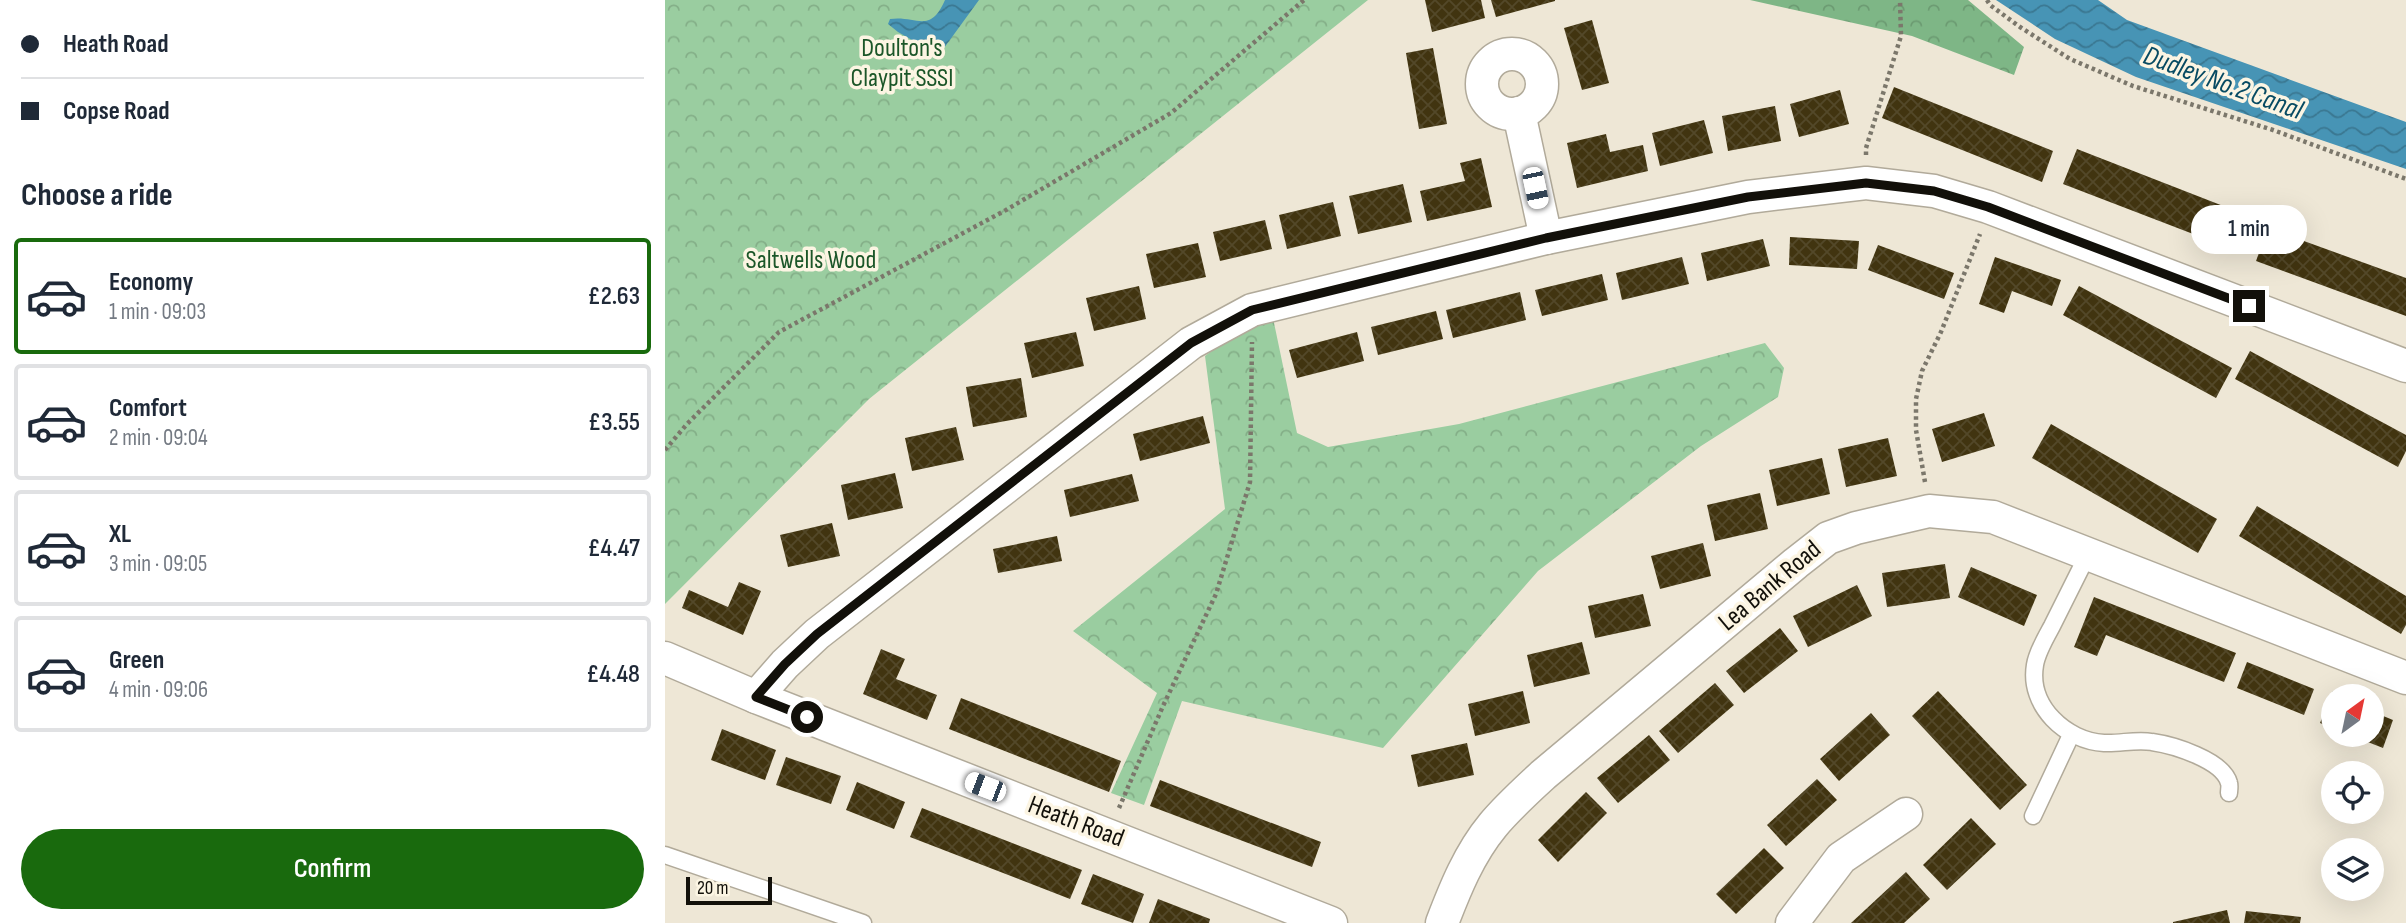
<!DOCTYPE html>
<meta charset="utf-8">
<style>
body{margin:0;font-family:"Sofia Sans Condensed",sans-serif;background:#f2f2f3;color:#1f2937;height:100vh;display:flex;flex-direction:column;font-size:26px;white-space:nowrap}
*{box-sizing:border-box;margin:0}
p{font-size:23px;color:#747a83}
.icon{flex:none;width:38px;height:38px;fill:none;stroke:currentColor;stroke-width:2;stroke-linecap:round;stroke-linejoin:round}
.map{position:relative;flex:1;overflow:hidden}
.drawer{display:flex;flex-direction:column;background:#fff;width:665px}
.drawer>*{flex:none}
.top-card{display:grid;align-content:center;height:154px;padding:0 21px;background:#fff}
.needle{width:46px;rotate:33deg}
.fabs{position:absolute;left:1656px;top:684px;display:grid;gap:14px}
.fabs a{display:grid;place-items:center;width:63px;height:63px;border-radius:50%;background:#fff;box-shadow:0 7px 28px #0002;font-size:35px}
.scale{position:absolute;left:21px;bottom:18px;width:86px;box-sizing:border-box;padding-left:7px;border:4px solid #12100a;border-top:0;font-size:19px;line-height:24px;white-space:nowrap;color:#12100a;-webkit-text-stroke:5px #fcf5e3;paint-order:stroke}
.end{position:absolute;width:32px;height:32px;margin:-16px;border:9px solid #12100a;background:#fff;box-shadow:0 0 0 4px #fff}
.from{border-radius:50%}
.bubble{position:absolute;height:49px;border-radius:24px;background:#fff;box-shadow:0 7px 28px #0002;font-size:23px;font-weight:600;line-height:49px;text-align:center}
.car{position:absolute;width:21px;height:42px;margin:-21px -10px;border-radius:9px;box-shadow:0 0 5px 2px #0007;background:linear-gradient(#fff 24%,#345 0 40%,#fff 0 76%,#345 0 86%,#fff 0)}
.top-card b{display:flex;align-items:center;gap:24px;height:66px;font-size:26px}
.top-card b+b{border-top:2px solid #e0e1e3}
.top-card i{width:18px;height:18px;background:#1f2937}
ul{padding:0;list-style:none}
li{display:flex;align-items:center;gap:21px;height:116px;margin:0 14px 10px;padding:0 7px;border:4px solid #e0e1e3;border-radius:7px}
li div{flex:1}
li b{display:block;font-size:26px}
li em{font-style:normal;font-weight:600}
li.active{border-color:#196a0d}
li>.icon{width:63px;height:63px;stroke-width:1.5}
h2{padding:0 21px;font-size:32px;line-height:84px}
.button{display:flex;gap:14px;margin-top:auto;padding:14px 21px}
.button a{flex:1;height:80px;border-radius:42px;background:#196a0d;color:#fff;font-size:28px;font-weight:600;line-height:80px;text-align:center}
main{display:flex;flex:1;min-height:0}
.map>svg:first-child{display:block}
</style>
<main>
<section class="drawer">
<div class="top-card">
<b><i class="from"></i>Heath Road</b>
<b><i></i>Copse Road</b>
</div>
<h2>Choose a ride</h2>
<ul>
<li class="active"><svg class="icon" aria-label="car" viewBox="0 0 24 24"><path d="M5 17H2v-5l4-1 3-4h7l3 4 3 1v5h-3M9 17h6M6 11h13"/><circle cx="7" cy="17" r="2"/><circle cx="17" cy="17" r="2"/></svg><div><b>Economy</b><p>1 min · 09:03</p></div><em>£2.63</em></li>
<li><svg class="icon" aria-label="car" viewBox="0 0 24 24"><path d="M5 17H2v-5l4-1 3-4h7l3 4 3 1v5h-3M9 17h6M6 11h13"/><circle cx="7" cy="17" r="2"/><circle cx="17" cy="17" r="2"/></svg><div><b>Comfort</b><p>2 min · 09:04</p></div><em>£3.55</em></li>
<li><svg class="icon" aria-label="car" viewBox="0 0 24 24"><path d="M5 17H2v-5l4-1 3-4h7l3 4 3 1v5h-3M9 17h6M6 11h13"/><circle cx="7" cy="17" r="2"/><circle cx="17" cy="17" r="2"/></svg><div><b>XL</b><p>3 min · 09:05</p></div><em>£4.47</em></li>
<li><svg class="icon" aria-label="car" viewBox="0 0 24 24"><path d="M5 17H2v-5l4-1 3-4h7l3 4 3 1v5h-3M9 17h6M6 11h13"/><circle cx="7" cy="17" r="2"/><circle cx="17" cy="17" r="2"/></svg><div><b>Green</b><p>4 min · 09:06</p></div><em>£4.48</em></li>
</ul>
<div class="button"><a>Confirm</a></div>
</section>
<div class="map">
<svg width="1741" height="923" viewBox="0 0 1741 923">
<defs>
<pattern id="forest-crowns" width="20" height="18" patternUnits="userSpaceOnUse" patternTransform="scale(1.75)"><rect width="20" height="18" fill="#7eb686"/><path d="M2 6a3 3 0 1 1 6 0M12 15a3 3 0 1 1 6 0" fill="none" stroke="#6c9b72"/></pattern>
<pattern id="park-crowns" width="20" height="18" patternUnits="userSpaceOnUse" patternTransform="scale(1.75)"><rect width="20" height="18" fill="#9acda0"/><path d="M2 6a3 3 0 1 1 6 0M12 15a3 3 0 1 1 6 0" fill="none" stroke="#84af88"/></pattern>
<pattern id="water-waves" width="16" height="10" patternUnits="userSpaceOnUse" patternTransform="scale(1.75)"><rect width="16" height="10" fill="#4794b5"/><path d="M0 5q4-4 8 0t8 0" fill="none" stroke="#3a7791"/></pattern>
<pattern id="building-cross-hatch" width="8" height="8" patternUnits="userSpaceOnUse" patternTransform="scale(1.75)"><rect width="8" height="8" fill="#413410"/><path d="M0 0l8 8M0 8l8-8" fill="none" stroke="#534829"/></pattern>
</defs>
<rect width="100%" height="100%" fill="#eee7d6"/>
<path fill="url(#forest-crowns)" d="M1085,0h218l56,47 -10,28 -102,-39z"/>
<g fill="url(#park-crowns)">
<path d="M0,0h703l-499,399 -204,205z"/>
<path d="M608,318l24,115 31,14 131,-23 306,-81 19,25 -6,29 -77,49 -163,125 -155,177 -201,-47 -38,104 -33,-12 46,-100 -84,-62 152,-122 -20,-153 29,-22z"/>
</g>
<g fill="url(#water-waves)">
<path d="M280,0h34l-35,48 -13,3 -33,-19 -10,-8 2,-5c26,-4 40,16 55,-19z"/>
<path d="M1331,0h102l29,20 279,102v47l-270,-92 -81,-38z"/>
</g>
<g fill="url(#building-cross-hatch)">
<path d="M760,0h56l4,18 -53,14z"/>
<path d="M826,0h64v1l-59,16z"/>
<path d="M927,20l17,63 -27,7 -18,-62z"/>
<path d="M768,48l14,76 -28,5 -13,-76z"/>
<path d="M1229,87l159,64 -11,31 -160,-64z"/>
<path d="M1175,90l9,34 -50,13 -9,-33z"/>
<path d="M1110,106l6,35 -53,10 -6,-35z"/>
<path d="M1039,120l9,33 -53,13 -8,-33z"/>
<path d="M941,134l4,18 33,-7 5,26 -71,17 -10,-45z"/>
<path d="M1412,149l177,69 -14,34 -177,-68z"/>
<path d="M816,158l11,49 -65,14 -7,-30 45,-10 -5,-18z"/>
<path d="M738,184l9,38 -54,12 -9,-38z"/>
<path d="M668,202l8,34 -54,13 -8,-34z"/>
<path d="M600,220l7,29 -52,12 -7,-29z"/>
<path d="M1603,228l138,50v38l-150,-55z"/>
<path d="M1125,237l69,4 -2,28 -68,-4z"/>
<path d="M1098,239l7,27 -63,15 -6,-28z"/>
<path d="M533,243l8,34 -52,11 -8,-34z"/>
<path d="M1213,245l76,28 -10,26 -76,-29z"/>
<path d="M1017,257l7,27 -67,16 -6,-27z"/>
<path d="M1330,257l66,23 -9,26 -40,-15 -8,22 -25,-9z"/>
<path d="M937,274l6,26 -66,16 -7,-26z"/>
<path d="M474,286l7,33 -52,12 -8,-33z"/>
<path d="M1414,286l153,82 -16,30 -153,-83z"/>
<path d="M855,292l6,28 -73,18 -7,-28z"/>
<path d="M771,311l7,28 -65,16 -7,-28z"/>
<path d="M411,332l8,34 -52,12 -8,-35z"/>
<path d="M692,332l7,29 -67,17 -8,-28z"/>
<path d="M1585,351l156,84v16l-8,16 -163,-88z"/>
<path d="M356,378l6,39 -54,10 -7,-40z"/>
<path d="M1319,413l11,33 -53,16 -10,-33z"/>
<path d="M538,416l7,27 -70,18 -7,-27z"/>
<path d="M1386,424l166,95 -19,34 -166,-95z"/>
<path d="M291,427l8,33 -52,11 -7,-33z"/>
<path d="M1223,438l9,38 -51,11 -8,-38z"/>
<path d="M1157,458l8,36 -53,12 -8,-36z"/>
<path d="M230,473l8,35 -55,12 -7,-35z"/>
<path d="M467,474l7,27 -69,16 -6,-27z"/>
<path d="M1095,493l8,36 -53,12 -8,-36z"/>
<path d="M1592,506l149,90v29l-5,9 -162,-98z"/>
<path d="M167,523l8,33 -52,11 -8,-32z"/>
<path d="M392,536l5,25 -64,12 -5,-24z"/>
<path d="M1038,543l8,33 -51,13 -9,-33z"/>
<path d="M1280,564l5,34 -63,9 -5,-34z"/>
<path d="M1306,567l66,28 -13,31 -66,-29z"/>
<path d="M74,582l22,9 -18,44 -61,-27 7,-18 39,17z"/>
<path d="M1192,585l15,31 -64,31 -15,-31z"/>
<path d="M978,594l8,32 -56,12 -7,-32z"/>
<path d="M1429,597l142,56 -12,29 -118,-47 -9,21 -23,-9z"/>
<path d="M1115,628l18,23 -54,42 -18,-22z"/>
<path d="M917,642l8,32 -56,13 -7,-32z"/>
<path d="M216,649l24,10 -9,20 41,16 -10,25 -64,-26z"/>
<path d="M1582,662l67,27 -10,26 -67,-27z"/>
<path d="M1050,683l19,22 -56,48 -19,-22z"/>
<path d="M858,691l7,32 -55,13 -7,-32z"/>
<path d="M1273,691l89,94 -27,25 -88,-94z"/>
<path d="M1668,691v37l-13,-5z"/>
<path d="M296,698l160,63 -12,31 -160,-63z"/>
<path d="M1706,711l22,9 -10,28 -33,-13h21z"/>
<path d="M1206,713l19,22 -51,46 -19,-22z"/>
<path d="M57,729l54,21 -11,30 -54,-20z"/>
<path d="M984,735l21,25 -52,43 -21,-25z"/>
<path d="M802,743l7,32 -56,12 -7,-32z"/>
<path d="M121,757l55,19 -10,28 -55,-19z"/>
<path d="M1152,779l20,21 -51,46 -19,-21z"/>
<path d="M495,780l161,62 -9,25 -162,-61z"/>
<path d="M192,782l48,20 -11,27 -48,-19z"/>
<path d="M921,792l21,21 -49,49 -20,-22z"/>
<path d="M257,808l160,62 -12,29 -160,-62z"/>
<path d="M1306,818l25,26 -49,46 -24,-25z"/>
<path d="M1099,848l20,20 -48,46 -20,-20z"/>
<path d="M1241,872l24,27 -26,24h-53z"/>
<path d="M428,874l51,20 -11,29 -52,-19z"/>
<path d="M493,899l52,20 -1,4h-60z"/>
<path d="M1562,910l3,13h-57v-1z"/>
<path d="M1581,911l55,6 -1,6h-56z"/>
</g>
<g fill="none" stroke-linecap="round" stroke-linejoin="round">
<g stroke="#b1aa9a" stroke-width="19">
<g id="service">
<path d="M1423,554c-12,24 -24,48 -36,72 -6,11 -15,26 -17,39 -7,41 31,76 69,78 16,1 32,-4 48,-1 21,3 71,18 77,41 1,3 0,7 0,10"/>
<path d="M1368,816l38,-81"/>
<path d="M0,855l198,68"/>
</g>
</g>
<g stroke="#b1aa9a" stroke-width="35">
<g id="minor">
<circle cx="847" cy="84" r="30"/>
<path d="M854,113l27,125"/>
<path d="M0,658l91,39 575,226"/>
<path d="M91,697l29,-33 32,-30 374,-291 61,-33 294,-72 202,-41 118,-14 68,8 54,16 418,159"/>
<path d="M777,923c13,-34 27,-69 51,-98 15,-18 33,-34 50,-50l253,-212 32,-25 28,-10 73,-17 64,6 413,161"/>
<path d="M1127,923l49,-65 65,-44"/>
</g>
</g>
<g stroke="#7b776b" stroke-width="4.5" stroke-dasharray="3.5 3.5" stroke-linecap="butt">
<path d="M1322,0l3,5 30,22 50,32 63,27 140,44 133,49"/>
<path d="M1201,155v-7l35,-112 -1,-36"/>
<path d="M0,450l22,-26 92,-92 227,-122 165,-97 133,-113"/>
<path d="M1260,482l-9,-52v-31l6,-28 19,-39 39,-98"/>
<path d="M454,808l44,-102 53,-112 34,-112 2,-140"/>
</g>
<use href="#service" stroke="#fff" stroke-width="16"/>
<use href="#minor" stroke="#fff" stroke-width="32"/>
</g>
<g fill="none" stroke-linecap="round" stroke-linejoin="round">
<path stroke="#12100a" stroke-width="9" d="M142,717l-51,-20 29,-33 32,-30 374,-291 61,-33 294,-72 202,-41 118,-14 68,8 54,16 261,99"/>
</g>
<g text-anchor="middle" dominant-baseline="central" stroke-width="7" stroke-linejoin="round" paint-order="stroke">
<g font-size="26" fill="#1b5628" stroke="#fcf5e3">
<text x="237" y="48">Doulton's<tspan x="237" dy="30">Claypit SSSI</tspan></text>
<text x="146" y="260">Saltwells Wood</text>
</g>
<g font-size="26" fill="#12100a" stroke="#fcf5e3">
<text transform="translate(1105 586) rotate(-40)">Lea Bank Road</text>
<text transform="translate(411 822) rotate(21)">Heath Road</text>
</g>
<g font-size="28" font-style="italic" fill="#084b63" stroke="#fcf5e3">
<text transform="translate(1558 83) rotate(20)">Dudley No.2 Canal</text>
</g>
</g>
</svg>
<div class="fabs">
<a><svg class="needle" viewBox="-14 -14 28 28"><path d="M0-13l5 13h-10z" fill="#e53935"/><path d="M0 13l5-13h-10z" fill="#747a83"/></svg></a>
<a><svg class="icon" aria-label="locate" viewBox="0 0 24 24"><circle cx="12" cy="12" r="6"/><path d="M12 2v4M12 18v4M2 12h4M18 12h4"/></svg></a>
<a><svg class="icon" aria-label="layers" viewBox="0 0 24 24"><path d="M12 4l9 5-9 5-9-5zM3 14l9 5 9-5"/></svg></a>
</div>
<div class="scale">20 m</div>
<i class="end from" style="left:142px;top:717px"></i>
<i class="end" style="left:1584px;top:306px"></i>
<div class="bubble" style="left:1526px;top:205px;width:116px">1 min</div>
<i class="car" style="left:870px;top:188px;rotate:168deg"></i>
<i class="car" style="left:320px;top:787px;rotate:291deg"></i>
</div>
</main>
